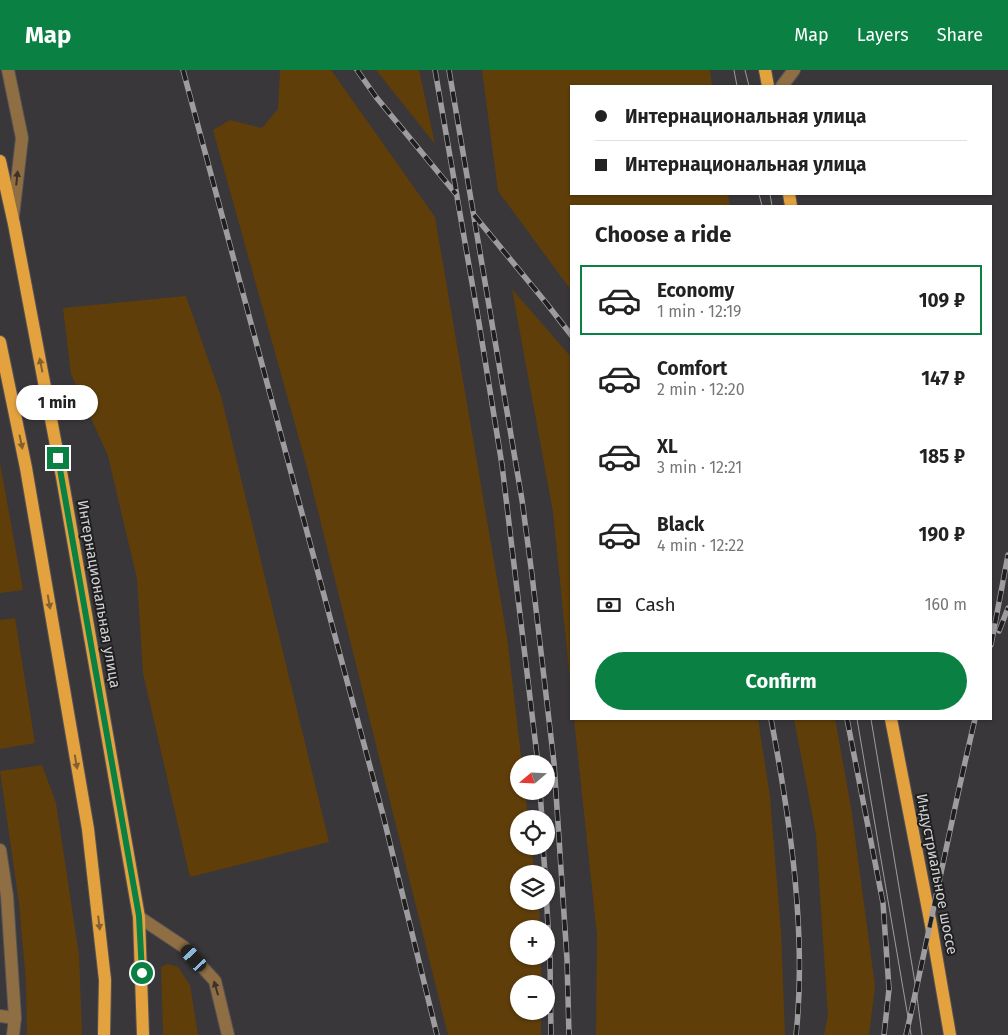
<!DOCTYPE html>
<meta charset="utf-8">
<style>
body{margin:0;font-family:"Fira Sans",sans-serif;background:#f2f2f2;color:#222;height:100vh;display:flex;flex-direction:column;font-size:19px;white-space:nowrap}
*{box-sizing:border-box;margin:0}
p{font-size:16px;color:#767676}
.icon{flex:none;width:28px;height:28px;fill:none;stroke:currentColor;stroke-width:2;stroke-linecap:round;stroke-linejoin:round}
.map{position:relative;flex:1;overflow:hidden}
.sheet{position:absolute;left:570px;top:135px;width:422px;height:515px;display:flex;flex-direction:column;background:#fff;border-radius:0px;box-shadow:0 1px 4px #0004}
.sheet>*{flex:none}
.banner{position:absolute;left:570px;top:15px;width:422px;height:110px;border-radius:0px;box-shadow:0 1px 4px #0004;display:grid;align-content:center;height:110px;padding:0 25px;background:#fff}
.needle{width:32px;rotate:251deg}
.controls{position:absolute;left:510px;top:685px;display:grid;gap:10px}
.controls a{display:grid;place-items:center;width:45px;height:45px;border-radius:50%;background:#fff;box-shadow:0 1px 4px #0004;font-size:25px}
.end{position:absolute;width:22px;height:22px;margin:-11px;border:6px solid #0b8043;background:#fff;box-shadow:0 0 0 2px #fff}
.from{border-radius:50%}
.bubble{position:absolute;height:35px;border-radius:18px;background:#fff;box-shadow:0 1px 4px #0004;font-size:16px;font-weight:700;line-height:35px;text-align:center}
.car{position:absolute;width:15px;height:30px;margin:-15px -8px;border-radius:6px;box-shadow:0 0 4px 1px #0007;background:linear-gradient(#222 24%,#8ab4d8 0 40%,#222 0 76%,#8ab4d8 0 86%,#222 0)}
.banner b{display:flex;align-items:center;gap:18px;height:48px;font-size:19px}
.banner b+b{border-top:1px solid #e0e0e0}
.banner i{width:12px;height:12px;background:#222}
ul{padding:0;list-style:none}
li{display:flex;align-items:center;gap:15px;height:70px;margin:0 10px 8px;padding:0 15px;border:2px solid transparent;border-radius:0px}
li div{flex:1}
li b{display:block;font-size:19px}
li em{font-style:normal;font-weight:700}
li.selected{border-color:#0b8043}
li>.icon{width:45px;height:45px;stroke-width:1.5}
h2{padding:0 25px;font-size:22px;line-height:60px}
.pay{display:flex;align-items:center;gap:12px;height:55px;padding:0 25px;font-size:19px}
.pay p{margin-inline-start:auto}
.action{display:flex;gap:10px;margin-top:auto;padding:10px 25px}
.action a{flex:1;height:58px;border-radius:30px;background:#0b8043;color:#fff;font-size:20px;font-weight:700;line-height:58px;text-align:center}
header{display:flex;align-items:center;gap:30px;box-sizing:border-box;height:70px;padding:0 25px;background:#0b8043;color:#fff}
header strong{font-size:24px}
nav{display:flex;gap:28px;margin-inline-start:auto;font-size:18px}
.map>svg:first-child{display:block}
</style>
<header>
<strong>Map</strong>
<nav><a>Map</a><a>Layers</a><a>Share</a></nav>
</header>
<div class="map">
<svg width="1008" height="965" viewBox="0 0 1008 965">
<rect width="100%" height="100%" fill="#39373a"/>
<g fill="#5f3e0a">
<path d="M280,0h51l104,147 72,420 15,127h-3v27h6l3,28h-9v27h12l4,28h-16v27h19l3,28h-22v27h22v28h-22v27h22v24h-93l-140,-564 -95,-341 17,-10 32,8 16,-19z"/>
<path d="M376,0h43l16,74z"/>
<path d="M482,0h228l2,16h-141v108h157l2,12h-159v84l-73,-99z"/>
<path d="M512,219l59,68v332l-18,-177z"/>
<path d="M186,226l35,100 108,446 -139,35 -47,-204 -6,-94 -29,-123 -37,-82 -8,-66z"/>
<path d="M0,393l23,127 -23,3z"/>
<path d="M15,548l20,125 -35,6v-129z"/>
<path d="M574,649h184l12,78 11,134 4,104h-189l1,-100z"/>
<path d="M794,649h41l16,88 24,179 -6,49h-45l4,-20 -12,-181z"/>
<path d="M42,695l14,38 23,152 3,80h-55l-1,-53 -7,-79 -19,-132z"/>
<path d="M168,894l10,3 12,18 8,50h-35l-2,-68z"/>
</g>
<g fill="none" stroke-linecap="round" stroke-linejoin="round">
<g stroke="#555356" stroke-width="14">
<g id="minor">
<path d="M8,0l14,68 -9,78"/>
<path d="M782,16l12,-16"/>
<path d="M0,780l7,46 8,122 -2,17"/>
<path d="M139,847l45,30 31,34 13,54"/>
<path d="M0,946l15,2"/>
</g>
</g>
<g stroke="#555356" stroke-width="14">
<g id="major">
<path d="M765,0l3,16"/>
<path d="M0,91l14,63 48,253 77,440 4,118"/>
<path d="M789,124l2,12"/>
<path d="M0,272l26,126 62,361 17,151 -1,55"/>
<path d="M891,649l40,206 19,110"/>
</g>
</g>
<use href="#minor" stroke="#8f6e43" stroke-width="12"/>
<use href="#major" stroke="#e4a23f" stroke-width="12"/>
<g stroke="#9e9c9f" stroke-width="1">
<path d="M734,0l3,16"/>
<path d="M745,0l4,16"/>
<path d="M759,124l3,12"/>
<path d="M770,124l2,12"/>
<path d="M857,649l54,316"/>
<path d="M871,649l45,270 6,46"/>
</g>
<g stroke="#9e9c9f" stroke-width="5.5">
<g id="rail">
<path d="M183,0l200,745 54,220"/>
<path d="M357,0l19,27 80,97"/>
<path d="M435,0l44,253 23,142 36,299"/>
<path d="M449,0l73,430 10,75 22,188 13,196 2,76"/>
<path d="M474,145l73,89 24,31"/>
<path d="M999,561l9,-23"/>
<path d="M991,575l17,-90"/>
<path d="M771,649c19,100 36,214 25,316"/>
<path d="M847,649l36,184 6,86 -5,46"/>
<path d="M540,721l2,28"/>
<path d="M543,776l2,28"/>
<path d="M546,822l4,67 1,76"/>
<path d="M906,965c24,-105 44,-211 69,-316"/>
</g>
</g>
<use href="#rail" stroke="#1f1f20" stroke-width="4" stroke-dasharray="11" stroke-linecap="butt"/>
</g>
<defs><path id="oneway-solid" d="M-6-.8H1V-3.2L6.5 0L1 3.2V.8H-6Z" transform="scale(1.25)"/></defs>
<g fill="#3b3329">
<use href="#oneway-solid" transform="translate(17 108) rotate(-84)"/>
<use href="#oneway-solid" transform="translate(216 918) rotate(-106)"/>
</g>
<g fill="#826030">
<use href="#oneway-solid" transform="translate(41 295) rotate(-101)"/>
<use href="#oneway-solid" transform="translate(21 372) rotate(78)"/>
<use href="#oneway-solid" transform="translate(49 532) rotate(80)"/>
<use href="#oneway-solid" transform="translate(76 692) rotate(80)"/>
<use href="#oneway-solid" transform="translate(99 853) rotate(83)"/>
</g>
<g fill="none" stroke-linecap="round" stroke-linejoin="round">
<path stroke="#0b8043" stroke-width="6" d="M58,388l81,458 3,57"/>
</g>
<g text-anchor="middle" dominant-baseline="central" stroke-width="4" stroke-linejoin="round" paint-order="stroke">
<g font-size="15" fill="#d2d1d3" stroke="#1f1f20">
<text transform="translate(99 524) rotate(80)">Интернациональная улица</text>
<text transform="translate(937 804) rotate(79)">Индустриальное шоссе</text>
</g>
</g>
</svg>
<div class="controls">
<a><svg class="needle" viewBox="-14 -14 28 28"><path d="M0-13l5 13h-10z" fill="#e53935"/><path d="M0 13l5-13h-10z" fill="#767676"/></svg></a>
<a><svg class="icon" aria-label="locate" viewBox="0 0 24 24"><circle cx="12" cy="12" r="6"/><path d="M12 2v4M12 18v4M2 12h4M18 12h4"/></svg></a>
<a><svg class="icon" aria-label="layers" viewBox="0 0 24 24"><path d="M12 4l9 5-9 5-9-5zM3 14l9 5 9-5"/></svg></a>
<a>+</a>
<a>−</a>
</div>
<i class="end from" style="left:142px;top:903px"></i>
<i class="end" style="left:58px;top:388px"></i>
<div class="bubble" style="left:16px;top:315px;width:82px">1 min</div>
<i class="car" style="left:194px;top:888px;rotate:318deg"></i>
<div class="banner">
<b><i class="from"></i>Интернациональная улица</b>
<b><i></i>Интернациональная улица</b>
</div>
<section class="sheet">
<h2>Choose a ride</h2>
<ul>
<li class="selected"><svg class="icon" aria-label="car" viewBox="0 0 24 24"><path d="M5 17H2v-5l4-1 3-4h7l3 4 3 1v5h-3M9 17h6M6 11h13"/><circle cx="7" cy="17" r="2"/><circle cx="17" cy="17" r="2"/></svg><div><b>Economy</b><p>1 min · 12:19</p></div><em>109 ₽</em></li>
<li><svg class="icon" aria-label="car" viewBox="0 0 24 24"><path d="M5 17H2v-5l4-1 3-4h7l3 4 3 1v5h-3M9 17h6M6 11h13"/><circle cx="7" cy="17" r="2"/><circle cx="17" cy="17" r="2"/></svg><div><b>Comfort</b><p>2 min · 12:20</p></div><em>147 ₽</em></li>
<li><svg class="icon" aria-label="car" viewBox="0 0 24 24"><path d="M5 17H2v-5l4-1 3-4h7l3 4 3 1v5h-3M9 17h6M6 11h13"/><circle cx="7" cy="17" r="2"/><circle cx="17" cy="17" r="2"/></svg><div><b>XL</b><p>3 min · 12:21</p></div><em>185 ₽</em></li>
<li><svg class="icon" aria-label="car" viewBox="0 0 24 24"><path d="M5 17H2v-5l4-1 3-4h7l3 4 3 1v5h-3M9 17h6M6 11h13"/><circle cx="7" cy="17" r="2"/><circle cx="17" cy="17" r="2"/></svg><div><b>Black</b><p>4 min · 12:22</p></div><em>190 ₽</em></li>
</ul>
<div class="pay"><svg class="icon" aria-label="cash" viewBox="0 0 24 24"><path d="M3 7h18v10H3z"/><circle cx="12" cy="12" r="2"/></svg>Cash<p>160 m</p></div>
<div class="action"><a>Confirm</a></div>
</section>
</div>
